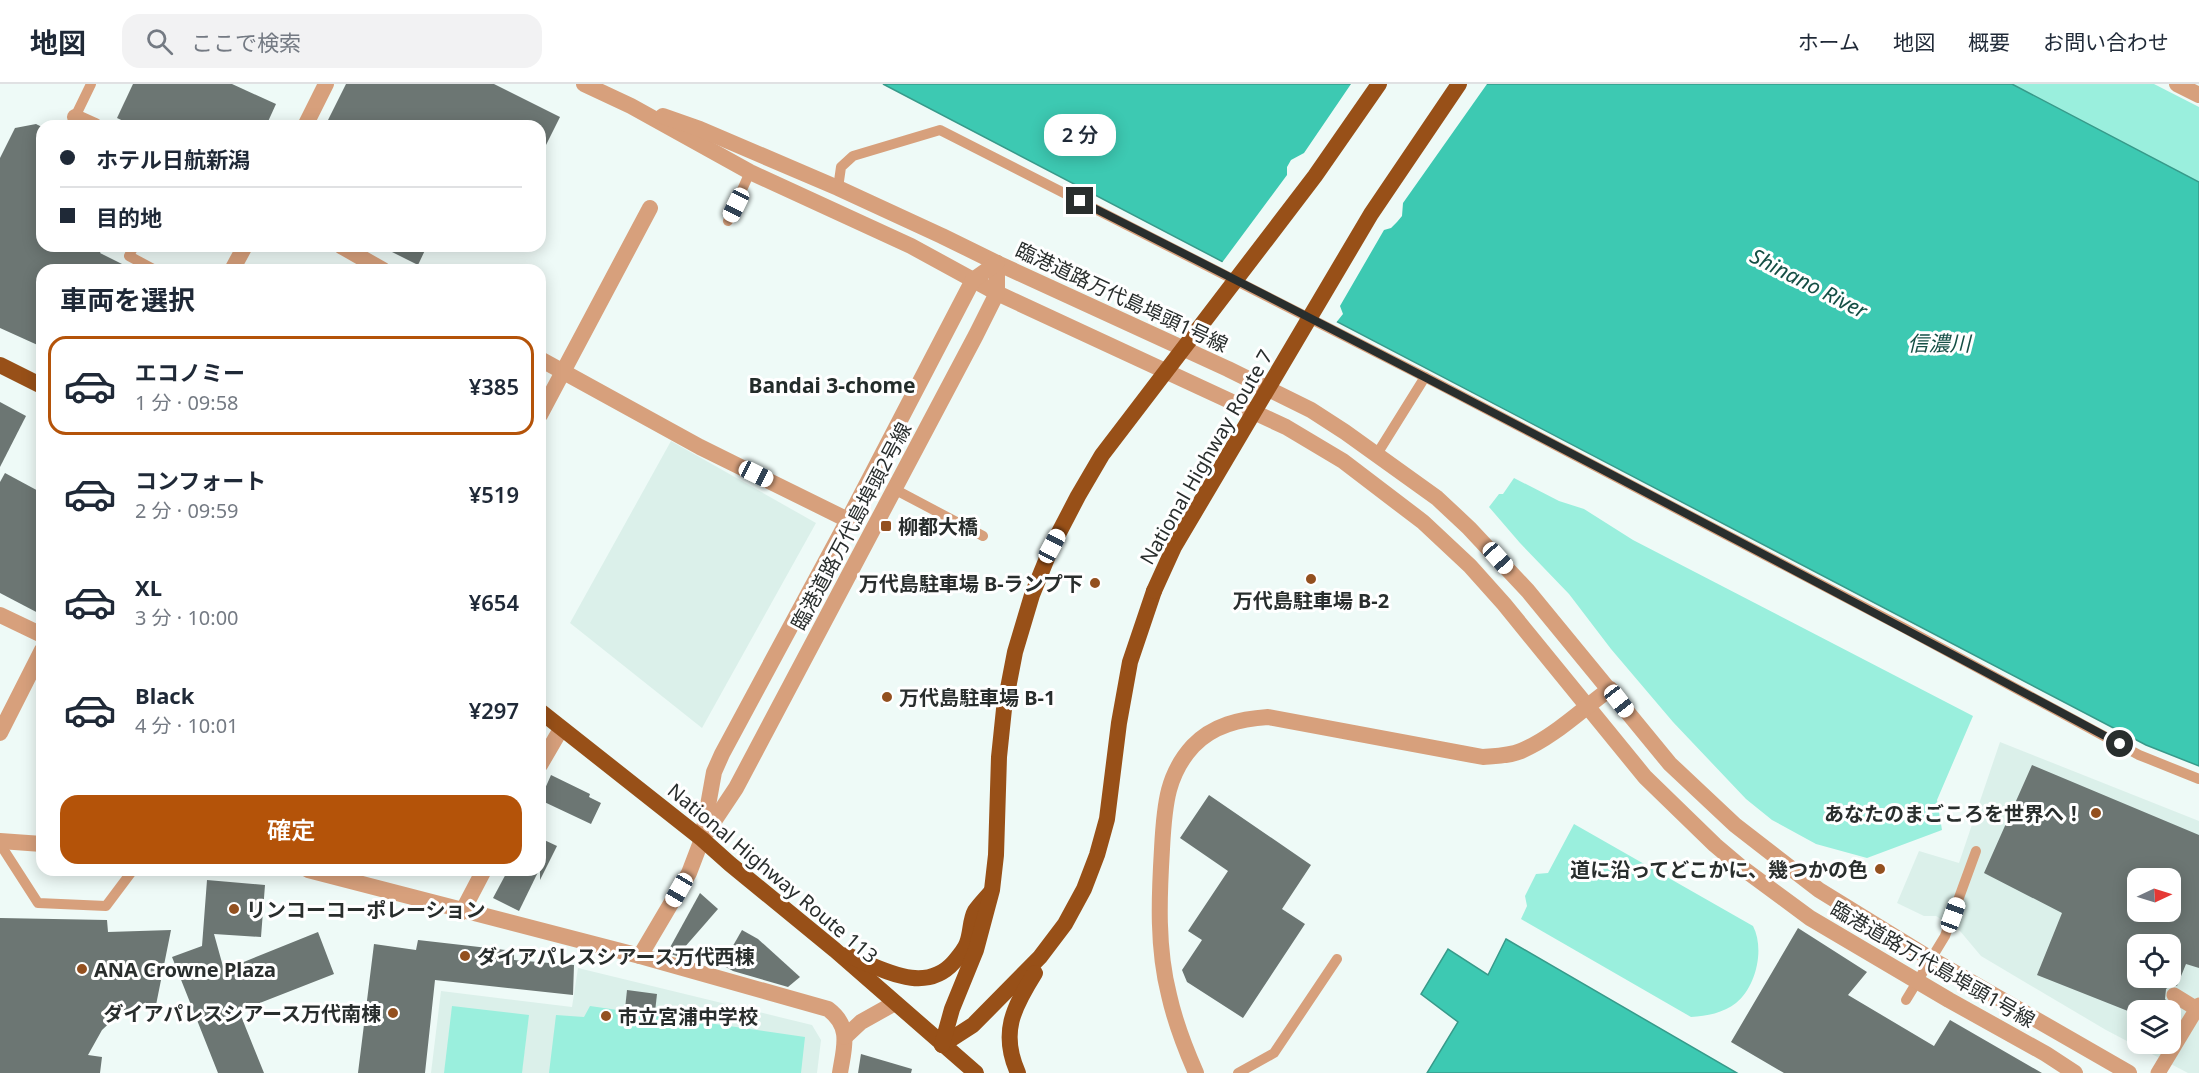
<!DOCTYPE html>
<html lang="ja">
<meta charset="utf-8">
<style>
body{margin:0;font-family:"Noto Sans","Noto Sans JP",sans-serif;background:#f2f2f3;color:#1f2937;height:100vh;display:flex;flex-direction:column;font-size:22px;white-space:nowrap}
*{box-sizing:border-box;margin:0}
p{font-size:20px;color:#747a83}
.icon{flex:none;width:33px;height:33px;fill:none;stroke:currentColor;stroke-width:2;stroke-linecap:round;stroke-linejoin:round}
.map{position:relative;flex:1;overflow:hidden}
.sheet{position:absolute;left:36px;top:180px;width:510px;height:612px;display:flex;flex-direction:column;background:#fff;border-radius:18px;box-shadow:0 3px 15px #0003}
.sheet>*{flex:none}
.banner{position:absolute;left:36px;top:36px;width:510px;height:132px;border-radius:18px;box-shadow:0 3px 15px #0003;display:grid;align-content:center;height:132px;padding:0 24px;background:#fff}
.needle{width:39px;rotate:86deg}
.buttons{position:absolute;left:2127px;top:784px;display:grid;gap:12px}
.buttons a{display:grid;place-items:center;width:54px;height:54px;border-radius:12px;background:#fff;box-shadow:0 3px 15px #0003;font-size:30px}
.end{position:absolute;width:27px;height:27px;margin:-14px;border:8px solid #292e2d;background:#fff;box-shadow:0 0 0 3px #fff}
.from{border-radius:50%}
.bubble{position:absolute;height:42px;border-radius:18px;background:#fff;box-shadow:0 3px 15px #0003;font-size:20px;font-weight:600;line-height:42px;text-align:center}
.car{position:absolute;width:18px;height:36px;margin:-18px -9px;border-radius:8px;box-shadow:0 0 4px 2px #0007;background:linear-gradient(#fff 24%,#345 0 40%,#fff 0 76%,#345 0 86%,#fff 0)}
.banner b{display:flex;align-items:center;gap:21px;height:57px;font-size:22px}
.banner b+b{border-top:2px solid #e0e1e3}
.banner i{width:15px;height:15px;background:#1f2937}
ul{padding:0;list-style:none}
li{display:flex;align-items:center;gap:18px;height:99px;margin:0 12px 9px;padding:0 12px;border:3px solid transparent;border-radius:18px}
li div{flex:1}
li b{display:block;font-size:22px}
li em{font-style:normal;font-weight:600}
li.on{border-color:#b45309}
li>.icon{width:54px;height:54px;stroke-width:1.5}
h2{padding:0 24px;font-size:27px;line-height:72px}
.button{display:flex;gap:12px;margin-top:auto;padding:12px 24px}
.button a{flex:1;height:69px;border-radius:18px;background:#b45309;color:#fff;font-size:24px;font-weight:600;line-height:69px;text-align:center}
header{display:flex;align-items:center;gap:36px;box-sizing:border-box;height:84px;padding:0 30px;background:#fff;border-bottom:2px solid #e0e1e3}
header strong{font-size:28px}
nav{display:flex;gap:33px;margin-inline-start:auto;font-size:21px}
.search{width:420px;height:54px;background:#f2f2f3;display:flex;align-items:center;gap:15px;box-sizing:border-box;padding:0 21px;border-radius:18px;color:#747a83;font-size:22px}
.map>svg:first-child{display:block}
</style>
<header>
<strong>地図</strong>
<div class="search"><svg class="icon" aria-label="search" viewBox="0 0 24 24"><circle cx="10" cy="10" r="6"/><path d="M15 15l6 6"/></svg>ここで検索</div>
<nav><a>ホーム</a><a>地図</a><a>概要</a><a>お問い合わせ</a></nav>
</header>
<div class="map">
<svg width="2199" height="989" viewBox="0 0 2199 989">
<rect width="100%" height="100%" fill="#eefaf7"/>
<g fill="#dbf0ea" fill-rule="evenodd">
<path d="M671,357l145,82 -114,205 -132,-105z"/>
<path d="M2000,658l199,79v252h-11l-82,-43 -125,-74 -21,-25 -24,-15h-12l-27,-13 22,-52 40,12zM2138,795h32v33h-32zM2138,861h32v33h-32zM2138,927h32v33h-32z"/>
<path d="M578,884l234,57 9,15 -4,33h-386l10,-82 131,16z"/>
</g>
<g fill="#9aefdd">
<path d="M2012,0h142l45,23v75z"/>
<path d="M1514,394l45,23 25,8 49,31 340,176 -36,84 5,30 -75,28 -51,-14 -44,-24 -26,-21 -73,-77 -62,-73 -42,-55 -49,-51 -31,-36 10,-13h4z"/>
<path d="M1574,740l179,102c12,23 3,61 -17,77 -13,10 -29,13 -45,14l-170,-98 6,-13 -2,-10 11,-22 12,-1z"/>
<path d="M452,922l77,9 -7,58h-78z"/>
<path d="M590,922l215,31 -4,36h-252l7,-58 28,2z"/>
</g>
<g fill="#3dc9b2" stroke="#379a8a" stroke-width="1.5">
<path d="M883,0h1129l187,98v584l-53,-21z"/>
<path d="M1506,855l231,134h-310l31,-51 -37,-28 27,-45 40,26z"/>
</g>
<path fill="#eefaf7" d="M1351,0h136l-84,119 -1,13 -5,6 -6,6 -7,2 -44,76 3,8 -8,10 -114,-60 66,-89v-8l4,-7 13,-7z"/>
<g fill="#6c7673" fill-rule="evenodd">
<path d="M133,0h99l44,20 -10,22h-132l-17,-8z"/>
<path d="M346,0h148l66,33 -20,40v-31h-215z"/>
<path d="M36,40l6,3v119h62l-4,7 34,17h-92v77l-42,-19v-170l15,-30z"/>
<path d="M380,162h47l-9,19z"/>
<path d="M0,318l26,14 -26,51z"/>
<path d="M5,389l37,20v122l-42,-22v-111z"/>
<path d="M2032,681l167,70v133l-13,-4 -9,22h-7l-4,3 -1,10 5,5 -3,7h-29v4l-101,-40 25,-62 -78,-40zM2138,795h32v33h-32zM2138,861h32v33h-32z"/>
<path d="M551,691l39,19 -1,3 12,6 -10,21 -51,-24z"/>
<path d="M1209,711l102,70 -29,44 23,15 -62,94 -56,-36 -5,-12 20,-30 -14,-9 40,-60 -48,-33z"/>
<path d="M540,754l17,8 -17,34z"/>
<path d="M508,786h31l-20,41 -26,-13z"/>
<path d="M207,796l58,5 -4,52 -47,-3 10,36 94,-38 16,42 -95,37 25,62h-46l-46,-116 30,-11z"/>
<path d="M700,809l18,16 -41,47 -10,-3z"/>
<path d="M0,834l107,2 1,12 63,-2 -15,75 -10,1 -27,8 -17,16 -14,25 14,2 -2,16h-100z"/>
<path d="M1798,844l69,44 -19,23 86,51 16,-26 92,53h-258l-53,-31z"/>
<path d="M742,846l16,9 42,38 -12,10 -55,-16 -11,-6z"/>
<path d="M418,856l96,11v9l60,5 -1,30 -138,-15 -10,93h-67l16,-129 42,6z"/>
<path d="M627,906l30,4 -2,18 -30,-3z"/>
<path d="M861,970l51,15 -1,4h-53z"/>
</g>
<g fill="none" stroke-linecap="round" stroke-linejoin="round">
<g stroke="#d7a07c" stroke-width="10">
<path d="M75,33l16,-33"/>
<path d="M838,104l3,-21 12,-11 87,-26 485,247 481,252 233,126 60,24"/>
<path d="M728,137l22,-49"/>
<path d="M134,162l-5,10 26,14"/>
<path d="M1377,370l48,-77"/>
<path d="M894,405l89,47"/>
<path d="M0,760l38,59 68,3 27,-36"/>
<path d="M1906,916l39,-64 31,-85"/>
<path d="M1238,989l36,-20 63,-94"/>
</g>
<g stroke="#d7a07c" stroke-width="15">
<path d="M2174,911l23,14"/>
<path d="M2158,989l41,-68"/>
</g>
<g stroke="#d7a07c" stroke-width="16">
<path d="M75,33l20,9"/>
<path d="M341,162l42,24"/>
<path d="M540,275l160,88 148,73"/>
<path d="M540,331l110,-207"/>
<path d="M0,531l42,20"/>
<path d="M540,681l21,-36"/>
<path d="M0,757l42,3"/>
<path d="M308,786l332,86 188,53c24,18 16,38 12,64"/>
<path d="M462,828l22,-42"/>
<path d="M640,872l49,-83 13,-34"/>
<path d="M845,953l16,-15 34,-19"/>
</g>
<g stroke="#d7a07c" stroke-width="16">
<path d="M584,0l47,22 119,66 161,74 86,47 289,134 57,34 80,61 47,44 34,38 141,173 70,68 26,22 69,51 139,82 97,54 29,19"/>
<path d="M2177,0l22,11"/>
<path d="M663,32l37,13 138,59 104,48 55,27 231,106 83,41 34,22 92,66 32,30 59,63 142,173 65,61 84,65 112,69 198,114"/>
<path d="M305,42l21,-42"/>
<path d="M232,186l13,-24"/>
<path d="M0,649l42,-83"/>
<path d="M706,749l30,-45 240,-453 21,-42v-30"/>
<path d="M702,755l12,-67 8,-18 126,-234 125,-240 24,-17"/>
<path d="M1196,989c-11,-25 -21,-51 -27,-78 -12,-47 -10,-97 -7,-146 1,-19 2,-40 7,-59 4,-15 13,-32 24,-44 20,-21 47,-27 75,-29l215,40c13,-1 26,-1 38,-6 33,-14 60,-41 89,-62"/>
</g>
<g stroke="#985018" stroke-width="16">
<path d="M0,281l42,21"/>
<path d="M540,627l162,128 28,25 105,86 141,123"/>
<path d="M847,871c34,13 77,41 107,7 5,-6 11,-13 13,-19 4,-10 3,-23 8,-32 4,-6 10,-12 15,-18"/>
<path d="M942,961l31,-20 67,-68 25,-33 19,-35 13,-34 10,-36 12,-96 11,-61 24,-71"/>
<path d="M942,961l10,-36 24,-59 16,-60 4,-35 3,-98 5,-48 11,-57 17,-57 20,-49"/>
<path d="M1018,989c-18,-40 -5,-65 17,-100"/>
</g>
<g stroke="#985018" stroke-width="16">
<path d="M1052,462l26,-50 24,-41 213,-279 64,-92"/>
<path d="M1154,507l20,-44 197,-333 88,-130"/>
</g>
</g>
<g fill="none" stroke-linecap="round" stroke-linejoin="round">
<path stroke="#292e2d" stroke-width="8" d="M1080,117c349,176 695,358 1040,543"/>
</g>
<g fill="#93501f" stroke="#fff" stroke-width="2">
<rect x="880" y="436" width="12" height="12" rx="3"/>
<circle cx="1311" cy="495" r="6"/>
<circle cx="1095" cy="499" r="6"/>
<circle cx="887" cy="613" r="6"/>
<circle cx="2096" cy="729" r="6"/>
<circle cx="1880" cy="785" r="6"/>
<circle cx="234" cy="825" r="6"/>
<circle cx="465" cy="872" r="6"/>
<circle cx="82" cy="885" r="6"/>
<circle cx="393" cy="929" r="6"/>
<circle cx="606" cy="932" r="6"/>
</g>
<g text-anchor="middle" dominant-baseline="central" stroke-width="6" stroke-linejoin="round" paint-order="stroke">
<g font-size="20" fill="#292e2d" stroke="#fff">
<text transform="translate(1122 213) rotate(25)">臨港道路万代島埠頭1号線</text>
<text transform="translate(1206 373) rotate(-60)">National Highway Route 7</text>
<text transform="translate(851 442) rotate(-62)">臨港道路万代島埠頭2号線</text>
<text transform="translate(773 789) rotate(40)">National Highway Route 113</text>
<text transform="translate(1933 880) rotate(30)">臨港道路万代島埠頭1号線</text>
</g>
<g font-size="20" font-weight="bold" fill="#292e2d" stroke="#fff" text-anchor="start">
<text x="898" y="442">柳都大橋</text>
<text x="1083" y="499" text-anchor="end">万代島駐車場 B-ランプ下</text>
<text x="1311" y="516" text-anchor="middle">万代島駐車場 B-2</text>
<text x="899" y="613">万代島駐車場 B-1</text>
<text x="2084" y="729" text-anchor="end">あなたのまごころを世界へ！</text>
<text x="1868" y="785" text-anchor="end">道に沿ってどこかに、幾つかの色</text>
<text x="246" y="825">リンコーコーポレーション</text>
<text x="477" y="872">ダイアパレスシアース万代西棟</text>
<text x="94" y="885">ANA Crowne Plaza</text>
<text x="381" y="929" text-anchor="end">ダイアパレスシアース万代南棟</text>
<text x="618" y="932">市立宮浦中学校</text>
</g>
<g font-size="21" font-style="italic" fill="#154f45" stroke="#fff">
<text transform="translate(1809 199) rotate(27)">Shinano River</text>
<text x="1939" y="259">信濃川</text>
</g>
<g font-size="21" font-weight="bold" fill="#232c2a" stroke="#fff">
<text x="832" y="301">Bandai 3-chome</text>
</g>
</g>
</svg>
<div class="buttons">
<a><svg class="needle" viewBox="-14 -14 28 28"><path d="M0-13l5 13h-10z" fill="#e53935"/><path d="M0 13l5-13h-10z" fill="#747a83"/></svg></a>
<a><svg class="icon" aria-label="locate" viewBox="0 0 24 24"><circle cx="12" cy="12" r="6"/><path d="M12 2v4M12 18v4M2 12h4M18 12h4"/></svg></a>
<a><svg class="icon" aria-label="layers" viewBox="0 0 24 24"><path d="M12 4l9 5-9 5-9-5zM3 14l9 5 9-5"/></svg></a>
</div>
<i class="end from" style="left:2120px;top:660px"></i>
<i class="end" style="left:1080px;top:117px"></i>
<div class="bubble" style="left:1044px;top:30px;width:72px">2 分</div>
<i class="car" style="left:736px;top:121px;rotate:206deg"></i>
<i class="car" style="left:756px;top:390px;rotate:116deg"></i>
<i class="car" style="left:1052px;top:462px;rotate:28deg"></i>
<i class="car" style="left:1498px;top:474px;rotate:138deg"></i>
<i class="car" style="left:1619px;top:617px;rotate:142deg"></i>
<i class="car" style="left:679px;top:806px;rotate:210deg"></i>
<i class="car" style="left:1953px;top:831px;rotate:20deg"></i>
<div class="banner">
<b><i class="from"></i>ホテル日航新潟</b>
<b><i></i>目的地</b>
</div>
<section class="sheet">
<h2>車両を選択</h2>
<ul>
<li class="on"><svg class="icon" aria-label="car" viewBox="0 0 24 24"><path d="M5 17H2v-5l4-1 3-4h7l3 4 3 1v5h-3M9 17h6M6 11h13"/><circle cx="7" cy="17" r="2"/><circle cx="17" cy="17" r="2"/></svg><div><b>エコノミー</b><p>1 分 · 09:58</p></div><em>¥385</em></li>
<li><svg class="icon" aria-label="car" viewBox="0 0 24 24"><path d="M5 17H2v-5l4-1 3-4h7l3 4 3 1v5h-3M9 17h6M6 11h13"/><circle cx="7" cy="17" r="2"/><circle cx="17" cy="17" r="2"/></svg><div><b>コンフォート</b><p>2 分 · 09:59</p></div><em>¥519</em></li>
<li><svg class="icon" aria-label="car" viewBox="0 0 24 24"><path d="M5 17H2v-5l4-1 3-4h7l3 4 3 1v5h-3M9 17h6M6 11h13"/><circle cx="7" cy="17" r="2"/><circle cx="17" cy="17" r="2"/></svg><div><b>XL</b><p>3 分 · 10:00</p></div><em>¥654</em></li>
<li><svg class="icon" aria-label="car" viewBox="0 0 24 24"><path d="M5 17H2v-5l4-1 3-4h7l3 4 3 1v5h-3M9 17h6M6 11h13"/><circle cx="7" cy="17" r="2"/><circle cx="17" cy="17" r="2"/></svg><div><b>Black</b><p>4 分 · 10:01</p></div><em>¥297</em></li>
</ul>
<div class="button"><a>確定</a></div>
</section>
</div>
